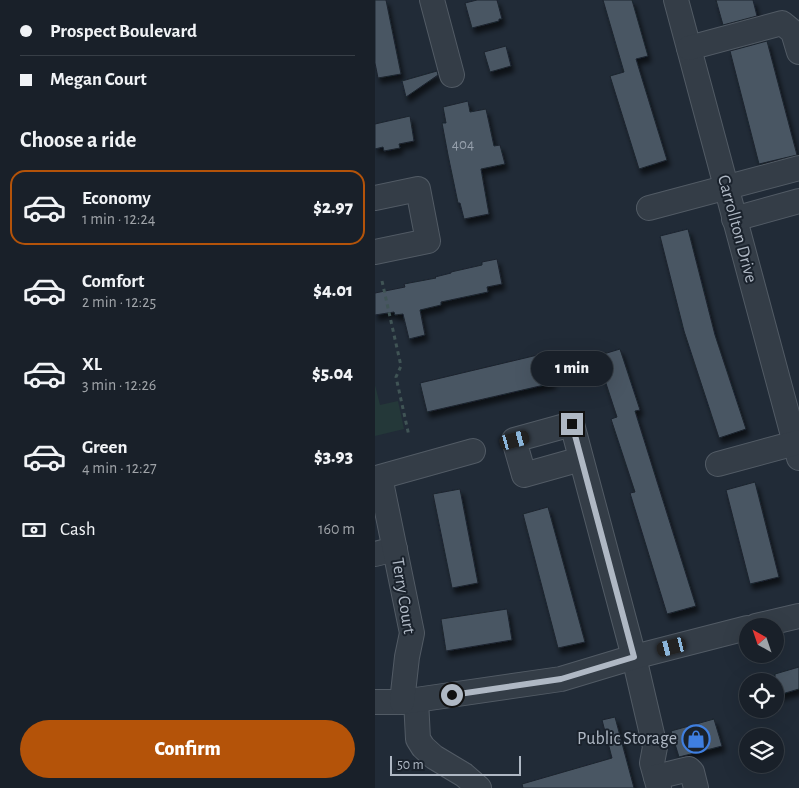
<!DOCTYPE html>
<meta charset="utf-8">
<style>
body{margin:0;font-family:"Alegreya Sans",sans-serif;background:#222831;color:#f1f3f6;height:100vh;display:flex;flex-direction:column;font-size:19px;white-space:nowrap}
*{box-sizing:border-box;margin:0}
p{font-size:16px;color:#9fa3a8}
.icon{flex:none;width:28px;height:28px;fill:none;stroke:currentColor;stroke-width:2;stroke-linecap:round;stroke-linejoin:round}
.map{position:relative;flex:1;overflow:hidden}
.side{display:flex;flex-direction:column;background:#192029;width:375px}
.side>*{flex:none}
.banner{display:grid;align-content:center;height:110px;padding:0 20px;background:#192029}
.needle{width:32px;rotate:320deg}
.buttons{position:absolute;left:364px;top:618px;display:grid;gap:10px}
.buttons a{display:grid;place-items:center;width:45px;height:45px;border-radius:50%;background:#192029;box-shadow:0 5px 20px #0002,0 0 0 1px #373e46;font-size:25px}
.scale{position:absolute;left:15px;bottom:12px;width:131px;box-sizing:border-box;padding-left:5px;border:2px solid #afb8c4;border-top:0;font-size:14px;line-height:18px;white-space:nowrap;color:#afb8c4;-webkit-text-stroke:4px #1a222c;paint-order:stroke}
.end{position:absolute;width:22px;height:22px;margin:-11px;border:6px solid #afb8c4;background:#111;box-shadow:0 0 0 2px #111}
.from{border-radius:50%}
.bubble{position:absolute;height:35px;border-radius:18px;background:#192029;box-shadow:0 5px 20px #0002,0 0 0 1px #373e46;font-size:16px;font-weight:800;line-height:35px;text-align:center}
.car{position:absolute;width:15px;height:30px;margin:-15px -8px;border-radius:6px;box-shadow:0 0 4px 1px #0007;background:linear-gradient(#222 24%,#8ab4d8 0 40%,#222 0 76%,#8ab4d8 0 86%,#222 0)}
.banner b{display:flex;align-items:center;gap:18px;height:48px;font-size:19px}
.banner b+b{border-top:1px solid #373e46}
.banner i{width:12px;height:12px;background:#f1f3f6}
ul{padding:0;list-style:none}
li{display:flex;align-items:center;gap:15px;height:75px;margin:0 10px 8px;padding:0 10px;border:2px solid transparent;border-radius:15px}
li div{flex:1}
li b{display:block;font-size:19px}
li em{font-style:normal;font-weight:800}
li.on{border-color:#b45309}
li>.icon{width:45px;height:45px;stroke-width:1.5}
h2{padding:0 20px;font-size:22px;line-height:60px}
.pay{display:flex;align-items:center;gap:12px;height:55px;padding:0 20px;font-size:19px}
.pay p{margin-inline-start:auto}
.button{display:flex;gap:10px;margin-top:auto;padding:10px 20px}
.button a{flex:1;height:58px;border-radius:30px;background:#b45309;color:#fff;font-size:20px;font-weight:800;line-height:58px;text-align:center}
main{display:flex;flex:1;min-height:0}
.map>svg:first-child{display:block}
</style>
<main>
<section class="side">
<div class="banner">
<b><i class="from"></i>Prospect Boulevard</b>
<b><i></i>Megan Court</b>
</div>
<h2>Choose a ride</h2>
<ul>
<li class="on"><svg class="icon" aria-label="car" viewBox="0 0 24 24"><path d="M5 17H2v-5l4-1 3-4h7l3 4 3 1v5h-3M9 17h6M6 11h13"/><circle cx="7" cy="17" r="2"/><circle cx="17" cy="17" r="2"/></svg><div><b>Economy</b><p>1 min · 12:24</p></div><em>$2.97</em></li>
<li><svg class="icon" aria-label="car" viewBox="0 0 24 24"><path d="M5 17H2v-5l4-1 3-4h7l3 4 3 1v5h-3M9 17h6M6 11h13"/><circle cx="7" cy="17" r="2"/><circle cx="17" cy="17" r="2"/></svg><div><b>Comfort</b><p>2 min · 12:25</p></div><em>$4.01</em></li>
<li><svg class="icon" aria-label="car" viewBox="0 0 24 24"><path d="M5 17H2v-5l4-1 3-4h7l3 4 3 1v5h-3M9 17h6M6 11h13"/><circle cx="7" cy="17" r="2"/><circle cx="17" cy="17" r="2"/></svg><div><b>XL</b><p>3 min · 12:26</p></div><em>$5.04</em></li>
<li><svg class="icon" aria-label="car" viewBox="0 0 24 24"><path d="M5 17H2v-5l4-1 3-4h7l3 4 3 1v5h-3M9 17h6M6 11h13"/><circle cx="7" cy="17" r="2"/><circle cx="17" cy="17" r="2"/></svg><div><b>Green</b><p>4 min · 12:27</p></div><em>$3.93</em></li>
</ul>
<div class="pay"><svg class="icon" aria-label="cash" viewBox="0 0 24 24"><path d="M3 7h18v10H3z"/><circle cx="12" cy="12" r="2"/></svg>Cash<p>160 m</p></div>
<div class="button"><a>Confirm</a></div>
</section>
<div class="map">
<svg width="424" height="788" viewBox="0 0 424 788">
<defs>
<filter id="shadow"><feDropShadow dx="3" dy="5.5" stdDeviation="2.5" flood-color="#0009"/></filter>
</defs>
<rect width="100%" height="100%" fill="#212b37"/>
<path fill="#243839" d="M0,385l5,20 18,-4 6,28 -29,7z"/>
<g fill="#495663" stroke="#1c242e" filter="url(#shadow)">
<path d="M0,0h11l15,74 -23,4 -3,-15z"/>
<path d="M102,0h20l5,19h-3v2l-27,7 -7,-25z"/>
<path d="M228,0h29l16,56 -12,3 31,101 -28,9 -29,-93 14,-4z"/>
<path d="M341,0h37l4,16 -34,9z"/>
<path d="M392,41l30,114 -38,9 -29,-113z"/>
<path d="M131,46l5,20 -21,6 -6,-20z"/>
<path d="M62,71l1,4 -32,22 -4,-16z"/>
<path d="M93,101l2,11 16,-3 8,37 6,-1 5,19 -24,5 8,45 -25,5 -4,-16h-2l-10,-48 -6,-32h4l-3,-16z"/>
<path d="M35,116l4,25 -15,3 1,4 -16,3 -1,-4 -8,2v-25z"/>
<path d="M313,229l27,106 31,94 -27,9 -35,-107 -24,-95z"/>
<path d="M122,259l5,25 -15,3 1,5 -47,10v3l-21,5 5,25 -16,4 -6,-25 -8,1 -1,-3 -19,3v-22l30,-6 -1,-3 32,-6 -1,-1 16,-4v-1l31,-7v-3z"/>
<path d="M245,349l20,61 -5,1 61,195 -29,8 -37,-121 5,-1 -24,-73 6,-2 -20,-61z"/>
<path d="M171,353l7,30 -126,29 -7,-29z"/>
<path d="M380,482l24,95 -29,7 -24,-94z"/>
<path d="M85,489l18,94 -26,5 -19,-94z"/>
<path d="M173,507l37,135 -27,6 -35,-134z"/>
<path d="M132,609l5,31 -66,11 -5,-32z"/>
<path d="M424,667v22l-24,7v-22z"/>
<path d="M240,717l19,71h-111l-1,-4 90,-26 -10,-38z"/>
<path d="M339,719l8,27 -43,11 -8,-26z"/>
</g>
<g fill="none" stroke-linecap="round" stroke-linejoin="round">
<g stroke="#525b65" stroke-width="26">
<g id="minor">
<path d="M57,0l20,75"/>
<path d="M301,0l123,458"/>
<path d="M314,48l93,-25 11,9 6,20"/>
<path d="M0,198l43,-9 10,52 -53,11"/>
<path d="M274,208l150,-40"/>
<path d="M359,219l65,-18"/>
<path d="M206,459l-57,16 -10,-35 58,-16 62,233 21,90 -3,16 7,25"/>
<path d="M343,464l81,-22"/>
<path d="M0,554l20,-5"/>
<path d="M381,626l43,-10"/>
<path d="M41,700l2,39 5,8 11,10 30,18 15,13"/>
<path d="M0,702h27l159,-23 73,-22 113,-29"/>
<path d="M27,702l5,-45 5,-24 -32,-156 93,-26"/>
<path d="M281,777l33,-8 3,3 4,16"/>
</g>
</g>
<path stroke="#405455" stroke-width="3" stroke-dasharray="4 4" stroke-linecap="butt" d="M7,281l19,85 -5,11 13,59"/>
<use href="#minor" stroke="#343d47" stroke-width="24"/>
</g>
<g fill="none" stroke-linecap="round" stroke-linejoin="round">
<path stroke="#afb8c4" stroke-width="6" d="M77,695l109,-16 73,-22 -62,-233"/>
</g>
<defs>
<g id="shop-ring" transform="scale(1.4375)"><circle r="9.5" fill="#1a222c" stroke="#3f7fe0" stroke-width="1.5"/><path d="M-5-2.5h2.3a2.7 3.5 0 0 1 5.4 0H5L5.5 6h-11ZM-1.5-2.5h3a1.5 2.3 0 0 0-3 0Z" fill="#3f7fe0"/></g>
</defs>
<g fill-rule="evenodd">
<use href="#shop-ring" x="321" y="739"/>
</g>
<g text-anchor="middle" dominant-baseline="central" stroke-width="4" stroke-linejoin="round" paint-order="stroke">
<g font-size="15" fill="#96a0ac">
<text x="88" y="144">404</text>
</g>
<g font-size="18" fill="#afb8c4" stroke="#1a222c">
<text transform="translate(362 229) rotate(75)">Carrollton Drive</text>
<text transform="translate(28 596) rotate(81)">Terry Court</text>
</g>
<g font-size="18" fill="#afb8c4" stroke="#1a222c" text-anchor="end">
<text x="302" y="739">Public Storage</text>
</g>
</g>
</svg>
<div class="buttons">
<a><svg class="needle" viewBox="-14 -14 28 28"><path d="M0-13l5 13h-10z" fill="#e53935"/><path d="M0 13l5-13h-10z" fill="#9fa3a8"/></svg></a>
<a><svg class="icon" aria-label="locate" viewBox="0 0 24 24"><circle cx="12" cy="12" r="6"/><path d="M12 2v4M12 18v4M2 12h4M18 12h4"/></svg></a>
<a><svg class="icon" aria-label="layers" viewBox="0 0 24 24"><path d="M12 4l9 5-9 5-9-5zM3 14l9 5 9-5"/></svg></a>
</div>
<div class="scale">50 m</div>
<i class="end from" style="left:77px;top:695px"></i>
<i class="end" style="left:197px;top:424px"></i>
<div class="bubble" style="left:156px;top:351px;width:82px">1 min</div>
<i class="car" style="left:140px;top:440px;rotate:75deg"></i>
<i class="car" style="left:297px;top:647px;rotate:256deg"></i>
</div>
</main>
